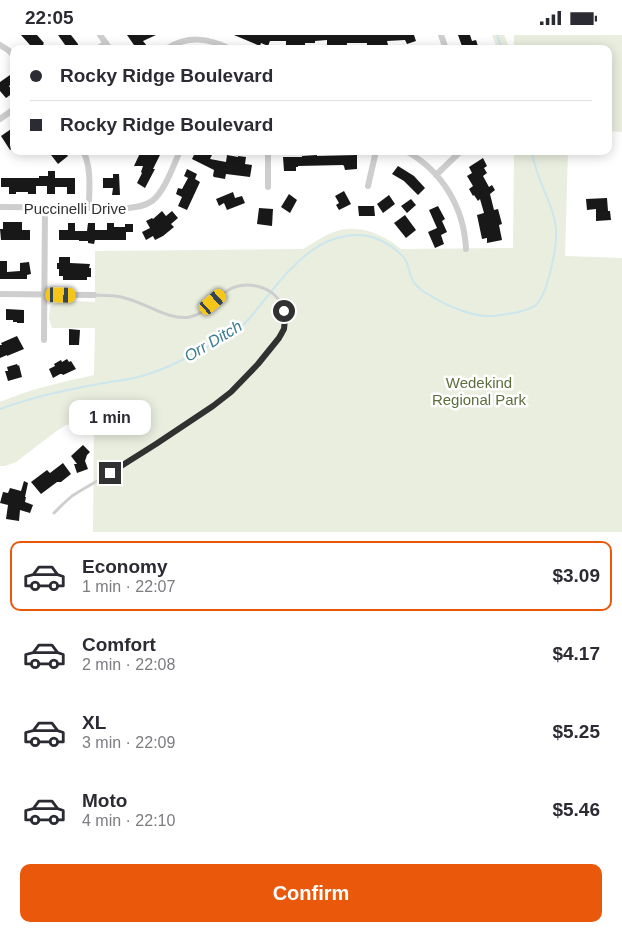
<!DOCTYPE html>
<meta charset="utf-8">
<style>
body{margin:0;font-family:Helvetica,sans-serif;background:#f2f2f3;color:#2b2b33;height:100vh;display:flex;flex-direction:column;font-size:19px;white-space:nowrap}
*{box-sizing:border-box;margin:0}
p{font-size:16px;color:#7c7c81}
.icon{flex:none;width:28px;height:28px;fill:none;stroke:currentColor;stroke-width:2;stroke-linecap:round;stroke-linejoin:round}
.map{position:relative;height:497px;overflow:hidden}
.side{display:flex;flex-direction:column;background:#fff;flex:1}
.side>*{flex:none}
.banner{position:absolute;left:10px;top:10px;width:602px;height:110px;border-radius:10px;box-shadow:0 2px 12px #0003;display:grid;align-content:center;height:110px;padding:0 20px;background:#fff}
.end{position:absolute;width:22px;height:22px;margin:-11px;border:6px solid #313131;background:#fff;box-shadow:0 0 0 2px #fff}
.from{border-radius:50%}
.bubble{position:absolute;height:35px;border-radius:10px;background:#fff;box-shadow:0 2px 12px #0003;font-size:16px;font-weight:700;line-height:35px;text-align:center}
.car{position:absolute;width:15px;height:30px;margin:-15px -8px;border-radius:6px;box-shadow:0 0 4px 1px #0007;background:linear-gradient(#f5c518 24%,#345 0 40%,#f5c518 0 76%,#345 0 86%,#f5c518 0)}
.banner b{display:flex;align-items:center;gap:18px;height:48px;font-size:19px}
.banner b+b{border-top:1px solid #e1e1e2}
.banner i{width:12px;height:12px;background:#2b2b33}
ul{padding:9px 0 0;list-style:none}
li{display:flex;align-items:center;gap:15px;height:70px;margin:0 10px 8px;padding:0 10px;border:2px solid transparent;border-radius:10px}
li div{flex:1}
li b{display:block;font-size:19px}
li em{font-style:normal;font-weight:700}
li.current{border-color:#ea580c}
li>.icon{width:45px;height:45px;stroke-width:1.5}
.primary-button{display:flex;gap:10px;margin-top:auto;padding:10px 20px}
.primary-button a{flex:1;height:58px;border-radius:10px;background:#ea580c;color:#fff;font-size:20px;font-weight:700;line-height:58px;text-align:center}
.status{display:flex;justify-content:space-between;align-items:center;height:35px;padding:0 25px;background:#fff;direction:ltr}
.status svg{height:14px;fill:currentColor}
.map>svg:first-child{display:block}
</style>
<div class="status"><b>22:05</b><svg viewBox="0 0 49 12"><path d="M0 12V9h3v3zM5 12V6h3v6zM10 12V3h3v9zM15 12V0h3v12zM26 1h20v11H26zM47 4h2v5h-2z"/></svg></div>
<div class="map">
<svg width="622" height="497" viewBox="0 0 622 497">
<rect width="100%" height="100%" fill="#fff"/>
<g fill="#e9eedf">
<path d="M492,0h12l6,14h-13z"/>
<path d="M514,0h108v97l-13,-1v-82h-95z"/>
<path d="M514,116h54l-3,105 57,2v274h-529l1,-110 -28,3 -8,5 -42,32 -11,4h-5v-64c30,-13 63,-20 94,-27l1,-47h-43l-3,-9 1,-12c7,-9 33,-5 45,-5v-51l208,-2c10,-6 20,-13 31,-17 24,-9 49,2 67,17l112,-1z"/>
</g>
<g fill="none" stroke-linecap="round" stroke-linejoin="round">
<g stroke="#cbe6ed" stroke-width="2">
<path d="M497,0l5,14"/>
<path d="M0,374c32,-12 65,-19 99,-25 14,-3 29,-4 43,-8 32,-9 62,-28 92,-44 13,-8 22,-22 32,-34 16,-21 42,-51 68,-59 16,-5 30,-6 46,1 8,4 19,11 25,19 4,7 4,15 8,22 4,6 12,12 18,15 14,9 42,21 59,20 8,0 16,-2 24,-3 7,-2 16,-3 22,-8 12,-12 21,-58 20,-75 -1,-16 -8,-30 -14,-45 -5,-11 -8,-23 -11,-34"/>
</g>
</g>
<g fill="#181818">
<path d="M21,0h16l7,8 -1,1 4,5h-22l5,-4z"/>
<path d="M58,0h13l7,9v2l-2,1 2,2h-10z"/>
<path d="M127,0h29l-13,6 4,5 -4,3h-15l6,-4z"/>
<path d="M234,0h180l2,6 -9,3 -2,-4 -18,1 1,4h-21v-2h-20v2h-20v-5l-12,1v2h-10v3h-19v-5h-16l-2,5 -7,-3 -1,3z"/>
<path d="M458,0h12l2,6 4,-1 3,9h-16z"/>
<path d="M10,40l4,5v2l-5,4 4,7 -7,5 -6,-7v-9z"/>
<path d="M14,92v21l-4,2 -9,-14z"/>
<path d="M48,116h16l4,5 -10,8z"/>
<path d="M141,116h21l-9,18h2l-10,19 -8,-5 5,-10 -1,-1 2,-6h-9z"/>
<path d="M196,116l9,3 1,-3h8l-4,8 16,3 1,-7 11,2v-1l8,1 -1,7 7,1 -2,12 -24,-3 -1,5 -11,-2 -1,-1 1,-6 -22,-11z"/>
<path d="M317,120v1l40,-1v14l-12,1 -1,-4 -1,-1 -45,1v1h-2v4h-12l-1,-14h19v-1z"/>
<path d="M483,123l4,8 -3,2 3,5 -4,3 6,11 3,-2 3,5 -5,4 4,16 4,-1 4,15 -3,1 3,15 -15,3v-5l-5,1 -5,-24 7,-2 -4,-14 -2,2 -4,-6 -1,1 -4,-7 4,-3 -6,-10 5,-3 -3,-6z"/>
<path d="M398,131l16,10 11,12 -7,7 -14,-14 -12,-7z"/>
<path d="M187,134l10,5 -2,5 5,3 -13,28 -9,-4 4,-9 -6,-3 2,-6 4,1 6,-11 -4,-2z"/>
<path d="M48,136h7v7h20v16h-8v-7h-12v7h-8v-8h-11v8h-8v-2h-12v2h-7v-7h-8v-9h38v-2h9z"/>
<path d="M113,139h6l1,21h-8l1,-7h-10v-10h10z"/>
<path d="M344,156l7,13 -12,6 -3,-5 3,-2 -4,-7z"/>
<path d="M233,157l2,6 7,-2 3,7 -18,7 -3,-7 -5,3 -3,-7z"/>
<path d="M289,159l8,6 -7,13 -9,-6z"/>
<path d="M389,160l6,9 -12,9 -6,-9z"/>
<path d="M607,163l1,13h2l1,9 -15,1v-12l-9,1 -1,-11z"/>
<path d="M411,164l5,6 -9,8 -6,-7z"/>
<path d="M358,171h16l1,10h-16z"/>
<path d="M438,171l7,13 -3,2 5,11 -6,3 3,9 -9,4 -7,-16 9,-4 -8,-18z"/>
<path d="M259,173l14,1 -1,17 -15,-2z"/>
<path d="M162,176l4,5 6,-5 6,7 -7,6 3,3 -11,9 -8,4 -2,-4 -7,4 -4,-8 8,-4 -4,-7 6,-3 1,1z"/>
<path d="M405,180l11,15 -10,8 -12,-15z"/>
<path d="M3,187h19v8h8v10h-29l-1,-11h3z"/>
<path d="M68,188h7v8h12l1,-8h7v7h12v-7h7v4h11v-3h8v8h-7v8h-31l-1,4 -6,-1v-2h-9v-1h-20v-10h9z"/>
<path d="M59,222h11v6l20,1 -1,4h2v9h-4v3h-24v-4h-4v-7h-2v-6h2z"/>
<path d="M0,226h7v11l13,-1v-8l9,-1 2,12 -4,1v4h-27z"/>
<path d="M6,274l18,1v13h-7v-1h-4v-2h-7z"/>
<path d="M69,294l11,1 -1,15h-10z"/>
<path d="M17,301l7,13 -17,7v-1l-7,3v-13h2l-1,-2z"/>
<path d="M67,324l2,3 2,-1 5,8 -13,6 -1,-1h-2l-7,4 -4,-9 6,-3 -1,-2 7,-4 1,2z"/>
<path d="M17,329l1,2 1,-1 3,12 -14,4 -3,-10h3l-1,-4z"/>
<path d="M83,410l7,7 -3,3 -2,6 3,8 -11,4 -3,-9h3l-6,-8z"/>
<path d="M63,428l8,11 -10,8h-4l-16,12 -10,-12 16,-12 3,3z"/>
<path d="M24,446l4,2 -3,14h1l-1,5 8,3 -3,8 -10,-3 -1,11 -13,-2 2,-14 -8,-2 3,-11 5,1 2,-5 11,3z"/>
</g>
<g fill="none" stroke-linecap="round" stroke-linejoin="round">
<path stroke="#cecece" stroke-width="3" d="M54,478l9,-9 9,-8c17,-11 35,-20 52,-31 18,-10 34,-22 51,-33 19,-13 39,-25 56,-40 14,-11 25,-25 36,-39 11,-13 22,-26 16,-44 -3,-11 -12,-19 -23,-22 -38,-11 -43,24 -70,30 -21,4 -44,-14 -65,-19 -9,-3 -20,-2 -30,-3"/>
<g stroke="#cecece" stroke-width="6">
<path d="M100,0l10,14"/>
<path d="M441,0l5,14"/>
<path d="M0,10l8,5 6,6"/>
<path d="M97,14l9,-6"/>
<path d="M166,14c22,-14 42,-11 65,0"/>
<path d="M0,84l14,-10"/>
<path d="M83,116c9,17 6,38 6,57"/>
<path d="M406,116c36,20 58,56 60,98"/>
<path d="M436,140l25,-24"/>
<path d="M368,151l8,-35"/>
<path d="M268,152v-36"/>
<path d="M0,172l128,1c9,-1 17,-2 24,-7 13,-10 21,-35 28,-50"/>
<path d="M0,259l94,1"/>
<path d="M44,305l1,-132"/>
</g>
</g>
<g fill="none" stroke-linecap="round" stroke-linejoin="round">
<path stroke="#313131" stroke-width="6" d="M110,438l46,-29 57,-38 18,-14 27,-28 21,-26 5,-9 1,-10 -1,-8"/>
</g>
<g text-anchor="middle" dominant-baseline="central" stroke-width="5" stroke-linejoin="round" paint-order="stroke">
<g font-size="15" fill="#313131" stroke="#fff">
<text x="75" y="173">Puccinelli Drive</text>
</g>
<g font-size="15" fill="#5c6e3c" stroke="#fff">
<text x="479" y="347">Wedekind<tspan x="479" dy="17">Regional Park</tspan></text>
</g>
<g font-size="16" font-style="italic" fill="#3a7c8e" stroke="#fff">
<text transform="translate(213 306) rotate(-31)">Orr Ditch</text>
</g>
</g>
</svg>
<i class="end from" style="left:284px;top:276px"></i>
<i class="end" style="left:110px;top:438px"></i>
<div class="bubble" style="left:69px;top:365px;width:82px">1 min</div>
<i class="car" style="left:61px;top:260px;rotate:91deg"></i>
<i class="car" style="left:213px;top:267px;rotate:49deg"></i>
<div class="banner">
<b><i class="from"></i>Rocky Ridge Boulevard</b>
<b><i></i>Rocky Ridge Boulevard</b>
</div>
</div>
<section class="side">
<ul>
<li class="current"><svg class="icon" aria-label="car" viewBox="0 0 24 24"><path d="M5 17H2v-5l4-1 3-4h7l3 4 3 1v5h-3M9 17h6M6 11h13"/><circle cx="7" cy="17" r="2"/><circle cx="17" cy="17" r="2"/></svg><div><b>Economy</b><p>1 min · 22:07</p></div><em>$3.09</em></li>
<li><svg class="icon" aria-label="car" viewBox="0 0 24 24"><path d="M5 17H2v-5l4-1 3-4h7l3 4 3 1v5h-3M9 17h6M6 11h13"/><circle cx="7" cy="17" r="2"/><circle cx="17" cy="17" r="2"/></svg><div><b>Comfort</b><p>2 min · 22:08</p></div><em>$4.17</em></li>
<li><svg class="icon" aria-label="car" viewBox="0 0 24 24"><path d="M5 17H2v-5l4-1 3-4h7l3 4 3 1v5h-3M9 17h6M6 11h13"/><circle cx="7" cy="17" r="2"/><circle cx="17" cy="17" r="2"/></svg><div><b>XL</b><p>3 min · 22:09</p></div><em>$5.25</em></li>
<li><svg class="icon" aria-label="car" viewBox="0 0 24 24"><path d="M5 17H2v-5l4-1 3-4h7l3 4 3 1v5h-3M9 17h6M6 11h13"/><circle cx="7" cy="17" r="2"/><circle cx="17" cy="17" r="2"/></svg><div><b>Moto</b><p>4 min · 22:10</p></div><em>$5.46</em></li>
</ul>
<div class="primary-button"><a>Confirm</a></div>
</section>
